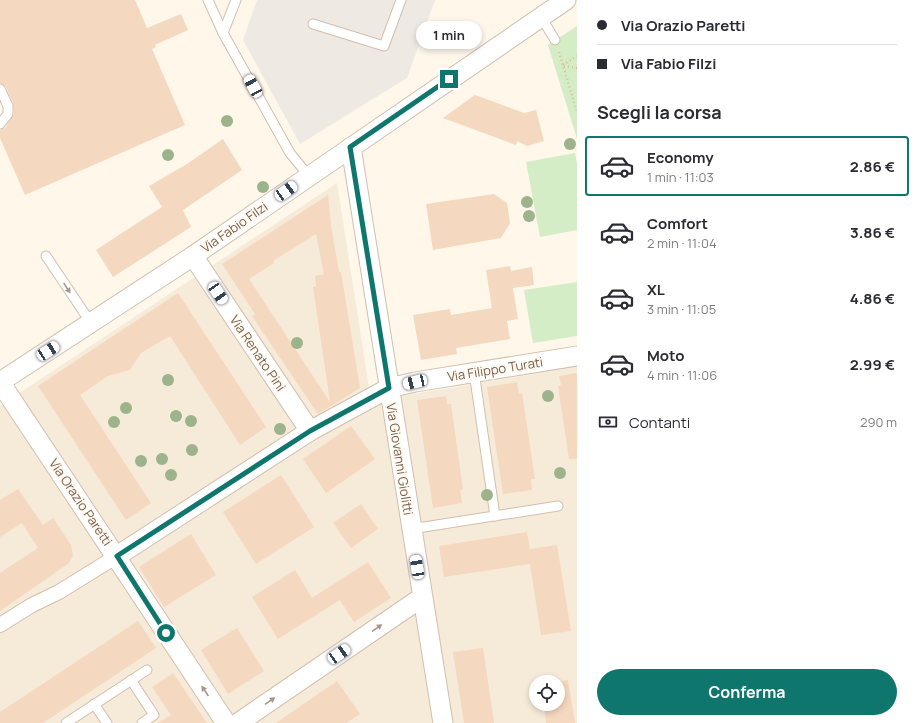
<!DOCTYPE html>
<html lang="it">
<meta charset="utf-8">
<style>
body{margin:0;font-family:Manrope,sans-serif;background:#f2f2f3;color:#2b2b33;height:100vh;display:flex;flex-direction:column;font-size:15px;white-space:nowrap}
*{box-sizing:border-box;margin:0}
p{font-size:13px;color:#7c7c81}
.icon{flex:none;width:22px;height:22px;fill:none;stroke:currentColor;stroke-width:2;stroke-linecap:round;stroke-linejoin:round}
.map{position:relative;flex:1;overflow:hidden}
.panel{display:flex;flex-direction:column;background:#fff;width:340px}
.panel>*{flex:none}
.top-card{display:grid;align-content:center;height:88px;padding:0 20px;background:#fff}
.buttons{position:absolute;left:529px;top:675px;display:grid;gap:8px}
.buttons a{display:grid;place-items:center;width:36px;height:36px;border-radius:50%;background:#fff;box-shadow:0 2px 6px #0003;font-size:20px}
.end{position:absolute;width:18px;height:18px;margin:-9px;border:5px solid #0f766e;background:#fff;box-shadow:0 0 0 2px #fff}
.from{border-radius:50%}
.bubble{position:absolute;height:28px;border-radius:14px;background:#fff;box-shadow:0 2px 6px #0003;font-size:13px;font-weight:700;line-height:28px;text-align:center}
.car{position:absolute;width:12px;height:24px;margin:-12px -6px;border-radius:5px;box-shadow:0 0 3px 1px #0007;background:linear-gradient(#fff 24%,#345 0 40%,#fff 0 76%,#345 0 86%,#fff 0)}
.top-card b{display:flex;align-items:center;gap:14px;height:38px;font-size:15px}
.top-card b+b{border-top:1px solid #e1e1e2}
.top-card i{width:10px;height:10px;background:#2b2b33}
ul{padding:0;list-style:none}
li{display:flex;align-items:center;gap:12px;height:60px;margin:0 8px 6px;padding:0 12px;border:2px solid transparent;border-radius:4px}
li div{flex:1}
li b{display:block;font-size:15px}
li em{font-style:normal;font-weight:700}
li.selected{border-color:#0f766e}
li>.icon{width:36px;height:36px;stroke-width:1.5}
h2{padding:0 20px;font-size:18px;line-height:48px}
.pay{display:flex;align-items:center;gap:10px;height:44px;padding:0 20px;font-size:15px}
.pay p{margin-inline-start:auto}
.action{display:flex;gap:8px;margin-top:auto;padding:8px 20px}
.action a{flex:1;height:46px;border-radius:24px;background:#0f766e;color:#fff;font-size:16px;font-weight:700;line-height:46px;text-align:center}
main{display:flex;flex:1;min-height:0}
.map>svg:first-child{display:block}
</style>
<main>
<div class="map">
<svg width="577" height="723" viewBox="0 0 577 723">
<rect width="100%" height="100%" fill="#fef7ea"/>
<path fill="#f6ead8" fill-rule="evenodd" d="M337,183l34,218 206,-34v356h-577v-317zM536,682h22v22h-22z"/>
<path fill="#efe9e3" d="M257,0h178l-28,78 -107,66 -57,-104z"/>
<g fill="#d4edc6">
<path d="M577,26v113l-29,-94z"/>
<path d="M575,153l2,11v66l-37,7 -14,-75z"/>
<path d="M577,282v54l-44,7 -9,-53z"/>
</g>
<g fill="#f5d8c0" fill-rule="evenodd">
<path d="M0,0h135l12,28 34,-14 7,16 -33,15 1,2 -4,2 33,76 -160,70 -25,-57v-8l5,-2 9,-14 -1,-11 -8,-17 -5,-3z"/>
<path d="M475,95l49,18 12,-3 8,31 -17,5 -10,-5 -1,4 -73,-27z"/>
<path d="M223,139l19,31 -59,40 8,17 -78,50 -17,-27 66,-43 -13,-21 38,-22z"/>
<path d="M494,194l13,9 3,20 -9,15 -68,12 -7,-46z"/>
<path d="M328,195l3,30 8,47h2l19,116 -42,26 -66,-98 3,-2 -33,-50zM316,234l8,40 -9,2 1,11h-3l17,115 -81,-123 25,-16 -1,-2z"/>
<path d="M510,266l1,5 21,-4 2,18 -21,3 5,31 -11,2 3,18 -54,9 1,6 -36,6 -8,-45 37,-6 1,6 41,-7 -6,-38z"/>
<path d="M178,293l88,134 -26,18 -70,-109 -29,17 -11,17 -22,6 -28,19 71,108 -25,17 -88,-134z"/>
<path d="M577,373v86h-8l-11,-73 3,-1 -2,-9z"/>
<path d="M517,382l2,12 3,-1 13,86h-4l1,11 -29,4 -16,-107z"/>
<path d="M446,396l1,8h4l12,86h-3l2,13 -29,5 -16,-108z"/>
<path d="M351,426l24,33 -49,34 -23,-34z"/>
<path d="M281,475l33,52 -58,37 -33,-52z"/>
<path d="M18,489l25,36 10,-7 18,27 2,11 -4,7 -69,48v-38l38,-25 -16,-25 -22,14v-37z"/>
<path d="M361,504l17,25 -27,19 -18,-25z"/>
<path d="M527,532l3,17 27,-4 14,86 -30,4 -11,-71 -86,13 -5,-31z"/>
<path d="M191,534l25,41 -52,32 -25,-40z"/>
<path d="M368,562l23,36 -37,24 -14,-22 -62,39 -26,-42 43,-27 17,28z"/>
<path d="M138,621l18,27 -113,75h-43v-11z"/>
<path d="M237,628l27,43 -36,23 -27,-44z"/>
<path d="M483,648l11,75h-30l-11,-71z"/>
<path d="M173,673l34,50h-49l13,-8 -19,-28z"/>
<path d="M568,680l7,43h-29l-2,-19h14v-22h-4z"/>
<path d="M337,681l23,33 -14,9h-70z"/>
</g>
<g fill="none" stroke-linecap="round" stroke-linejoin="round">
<g stroke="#d2bfae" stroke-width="11">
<g id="service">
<path d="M208,0l15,33"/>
<path d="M236,0l-13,33 67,120 18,22"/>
<path d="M541,17l14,23"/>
<path d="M313,24l71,22 17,-46"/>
<path d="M0,89l8,17v8l-8,10"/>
<path d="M46,256l45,67"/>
<path d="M474,372l21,144"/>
<path d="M411,529l147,-23"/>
<path d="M131,680l23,35 -12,8"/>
<path d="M94,704l13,19"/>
<path d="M66,723l81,-53"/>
</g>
</g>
<g stroke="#d2bfae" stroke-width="16">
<path id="pedestrian" d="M0,625l32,-20 27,-13 58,-36"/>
</g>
<g stroke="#d2bfae" stroke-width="21">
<g id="minor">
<path d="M351,147l92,576"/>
<path d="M193,256l117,175"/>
<path d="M0,382l193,-126 373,-256"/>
<path d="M0,382l226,341"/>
<path d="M117,556l193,-125 79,-43 26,-6 162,-26"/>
<path d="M238,723l183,-125"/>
</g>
</g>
<g stroke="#dbbba2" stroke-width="2.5" stroke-dasharray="1 3" stroke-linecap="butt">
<path d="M559,52l18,60"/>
<path d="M563,65l14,-9"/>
<path d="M564,66l13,2"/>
</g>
<use href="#service" stroke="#fff" stroke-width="9"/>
<use href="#pedestrian" stroke="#fff" stroke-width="14"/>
<use href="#minor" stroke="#fff" stroke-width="19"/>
</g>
<g fill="#9db38c">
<circle cx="227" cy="121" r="6"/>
<circle cx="570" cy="144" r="6"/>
<circle cx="168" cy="155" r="6"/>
<circle cx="263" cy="187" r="6"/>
<circle cx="527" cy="202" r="6"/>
<circle cx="529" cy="216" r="6"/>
<circle cx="297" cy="343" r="6"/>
<circle cx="168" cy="380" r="6"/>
<circle cx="548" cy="396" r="6"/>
<circle cx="126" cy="408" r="6"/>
<circle cx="176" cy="416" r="6"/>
<circle cx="191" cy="421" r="6"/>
<circle cx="114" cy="422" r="6"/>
<circle cx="280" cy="429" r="6"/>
<circle cx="192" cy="450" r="6"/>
<circle cx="162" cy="459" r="6"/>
<circle cx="141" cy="461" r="6"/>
<circle cx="560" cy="473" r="6"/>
<circle cx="171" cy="475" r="6"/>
<circle cx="487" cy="495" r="6"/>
</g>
<defs><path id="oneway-solid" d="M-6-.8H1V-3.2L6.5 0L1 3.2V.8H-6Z"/></defs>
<g fill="#a9968a">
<use href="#oneway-solid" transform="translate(67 288) rotate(57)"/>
<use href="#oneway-solid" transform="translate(377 628) rotate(-34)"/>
<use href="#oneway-solid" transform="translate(205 691) rotate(-124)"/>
<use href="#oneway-solid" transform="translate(270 701) rotate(-34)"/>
</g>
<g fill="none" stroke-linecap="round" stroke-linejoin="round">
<path stroke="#0f766e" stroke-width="5" d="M166,633l-49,-77 193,-125 79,-43 -39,-241 99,-68"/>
</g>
<g text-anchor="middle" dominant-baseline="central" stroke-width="3.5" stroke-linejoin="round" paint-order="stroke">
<g font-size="13" fill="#7b5e4b" stroke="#fffaf2">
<text transform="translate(234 227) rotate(-35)">Via Fabio Filzi</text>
<text transform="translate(258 353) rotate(56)">Via Renato Pini</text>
<text transform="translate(495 369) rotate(-9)">Via Filippo Turati</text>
<text transform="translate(400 459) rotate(81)">Via Giovanni Giolitti</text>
<text transform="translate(81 502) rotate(56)">Via Orazio Paretti</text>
</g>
</g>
</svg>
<div class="buttons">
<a><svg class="icon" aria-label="locate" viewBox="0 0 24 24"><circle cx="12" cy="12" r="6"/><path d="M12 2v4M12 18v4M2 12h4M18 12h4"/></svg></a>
</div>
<i class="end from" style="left:166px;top:633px"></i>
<i class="end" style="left:449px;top:79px"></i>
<div class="bubble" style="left:416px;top:21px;width:66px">1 min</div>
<i class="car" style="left:253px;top:86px;rotate:331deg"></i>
<i class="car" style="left:286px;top:191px;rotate:55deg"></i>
<i class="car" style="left:218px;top:293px;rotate:146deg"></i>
<i class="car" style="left:48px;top:351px;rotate:57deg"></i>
<i class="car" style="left:415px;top:382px;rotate:257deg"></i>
<i class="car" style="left:417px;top:567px;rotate:351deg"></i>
<i class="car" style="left:339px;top:654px;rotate:56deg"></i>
</div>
<section class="panel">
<div class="top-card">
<b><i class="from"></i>Via Orazio Paretti</b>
<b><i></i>Via Fabio Filzi</b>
</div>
<h2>Scegli la corsa</h2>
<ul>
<li class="selected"><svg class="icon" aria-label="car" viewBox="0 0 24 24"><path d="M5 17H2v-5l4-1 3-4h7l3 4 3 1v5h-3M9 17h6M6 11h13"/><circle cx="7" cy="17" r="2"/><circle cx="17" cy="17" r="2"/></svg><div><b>Economy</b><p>1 min · 11:03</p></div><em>2.86 €</em></li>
<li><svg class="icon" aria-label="car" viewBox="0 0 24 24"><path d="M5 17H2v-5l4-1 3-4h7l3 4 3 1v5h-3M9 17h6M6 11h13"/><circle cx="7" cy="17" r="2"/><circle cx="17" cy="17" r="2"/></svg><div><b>Comfort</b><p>2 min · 11:04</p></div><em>3.86 €</em></li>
<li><svg class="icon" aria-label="car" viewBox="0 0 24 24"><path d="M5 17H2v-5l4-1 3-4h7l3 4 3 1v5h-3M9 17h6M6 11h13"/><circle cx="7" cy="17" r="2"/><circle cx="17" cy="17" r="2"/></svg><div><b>XL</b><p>3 min · 11:05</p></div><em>4.86 €</em></li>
<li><svg class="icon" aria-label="car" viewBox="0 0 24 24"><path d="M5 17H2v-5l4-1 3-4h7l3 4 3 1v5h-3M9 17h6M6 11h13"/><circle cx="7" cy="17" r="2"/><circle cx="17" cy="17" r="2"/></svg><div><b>Moto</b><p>4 min · 11:06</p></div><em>2.99 €</em></li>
</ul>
<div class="pay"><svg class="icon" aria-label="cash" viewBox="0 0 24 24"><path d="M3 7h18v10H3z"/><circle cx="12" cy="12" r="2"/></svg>Contanti<p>290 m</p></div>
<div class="action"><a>Conferma</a></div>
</section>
</main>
